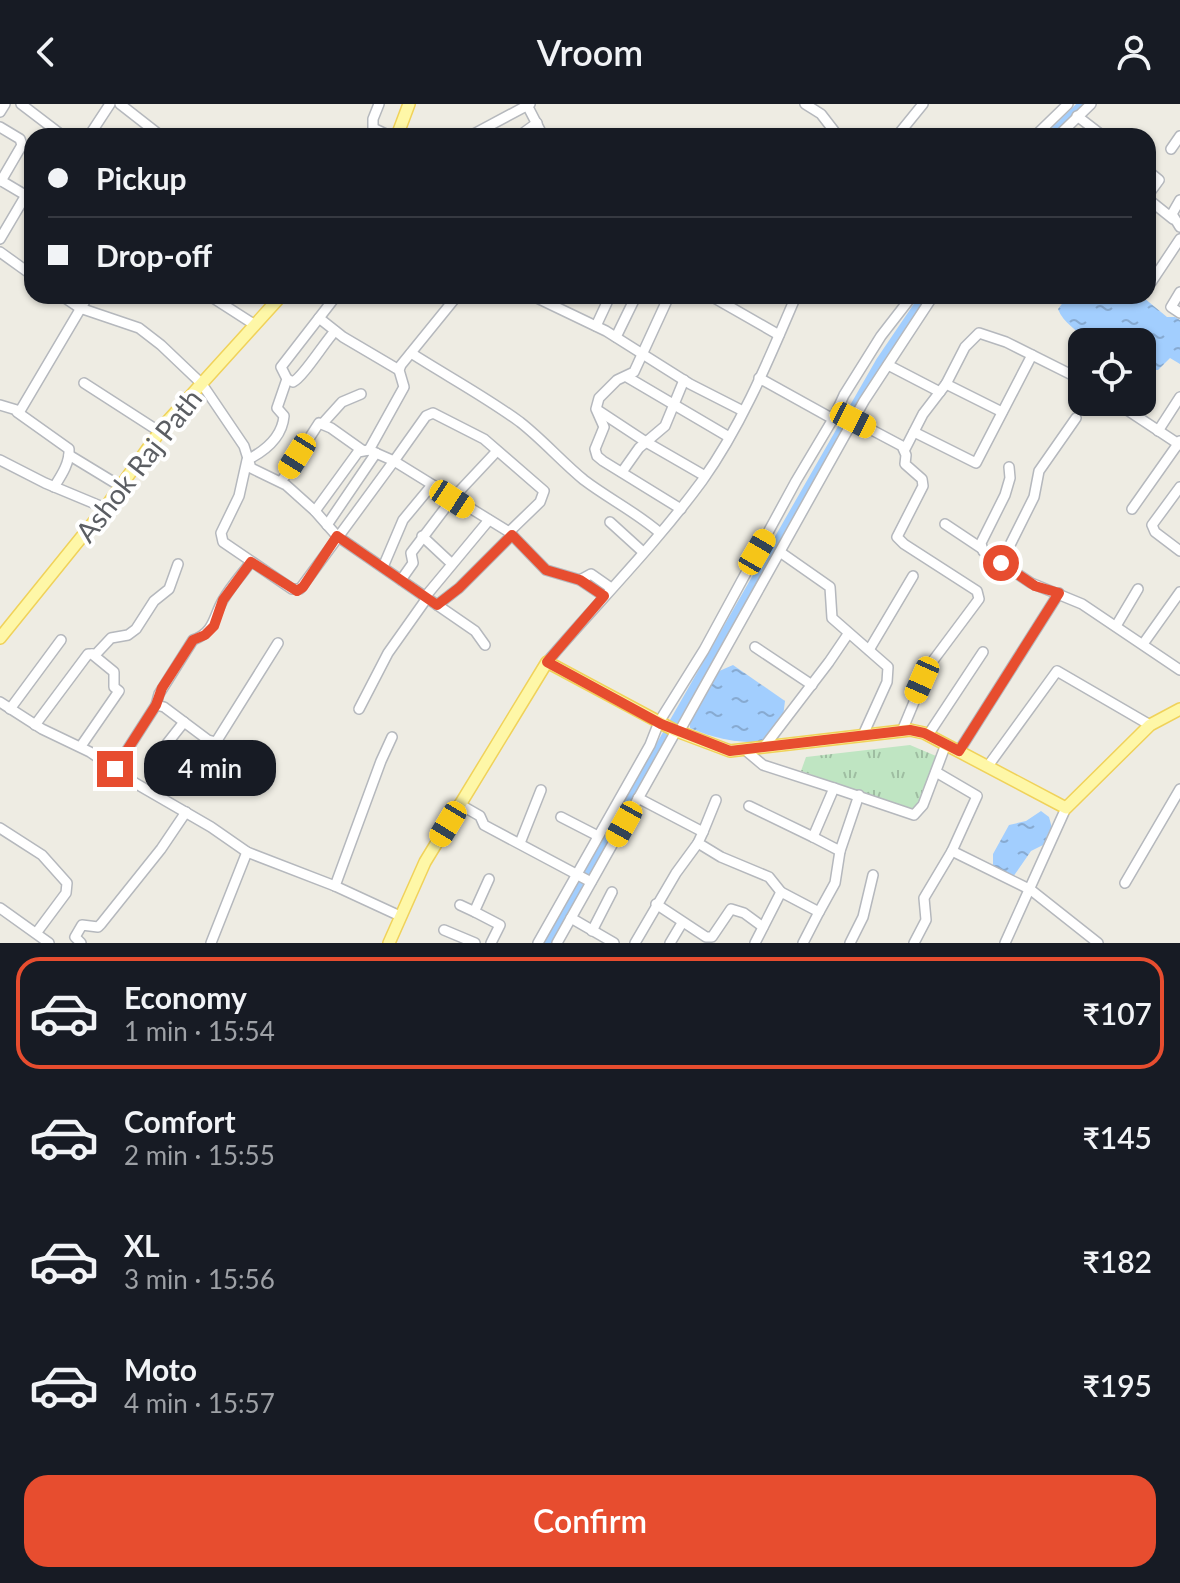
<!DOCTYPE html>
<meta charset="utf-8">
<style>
body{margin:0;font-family:Lato,sans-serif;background:#242831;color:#f1f3f6;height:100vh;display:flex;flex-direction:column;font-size:30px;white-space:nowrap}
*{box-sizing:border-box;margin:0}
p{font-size:26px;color:#9ea1a6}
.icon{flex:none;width:44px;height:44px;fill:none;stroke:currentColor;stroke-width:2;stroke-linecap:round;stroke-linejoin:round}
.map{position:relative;height:839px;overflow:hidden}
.panel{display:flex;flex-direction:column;background:#171b24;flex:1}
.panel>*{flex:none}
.guide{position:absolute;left:24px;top:24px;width:1132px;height:176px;border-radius:24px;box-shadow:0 2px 6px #0004;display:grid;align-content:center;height:176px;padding:0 24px;background:#171b24}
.controls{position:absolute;left:1068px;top:224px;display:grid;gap:16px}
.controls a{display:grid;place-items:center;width:88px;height:88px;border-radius:16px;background:#171b24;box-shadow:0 2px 6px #0004;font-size:40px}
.end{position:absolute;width:36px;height:36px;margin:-18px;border:10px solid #e74d2f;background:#fff;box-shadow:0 0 0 4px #fff}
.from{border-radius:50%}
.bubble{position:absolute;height:56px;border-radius:24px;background:#171b24;box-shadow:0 2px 6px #0004;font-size:26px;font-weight:600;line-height:56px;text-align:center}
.car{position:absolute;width:24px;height:48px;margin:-24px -12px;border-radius:10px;box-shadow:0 0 6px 2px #0007;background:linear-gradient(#f5c518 24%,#345 0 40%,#f5c518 0 76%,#345 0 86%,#f5c518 0)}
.guide b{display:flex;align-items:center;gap:28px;height:76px;font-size:30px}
.guide b+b{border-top:2px solid #363941}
.guide i{width:20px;height:20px;background:#f1f3f6}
ul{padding:14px 0 0;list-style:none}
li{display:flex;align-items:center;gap:24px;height:112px;margin:0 16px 12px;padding:0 8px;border:4px solid transparent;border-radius:24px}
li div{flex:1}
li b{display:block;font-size:30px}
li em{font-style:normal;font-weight:600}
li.active{border-color:#e74d2f}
li>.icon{width:72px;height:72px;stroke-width:1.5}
.button{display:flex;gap:16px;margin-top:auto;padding:16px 24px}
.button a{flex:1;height:92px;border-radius:24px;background:#e74d2f;color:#fff;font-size:32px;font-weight:600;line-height:92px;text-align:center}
header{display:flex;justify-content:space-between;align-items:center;height:104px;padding:0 24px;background:#171b24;font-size:36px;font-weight:600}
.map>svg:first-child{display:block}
</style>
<header><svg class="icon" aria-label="back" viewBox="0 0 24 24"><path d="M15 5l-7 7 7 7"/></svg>Vroom<svg class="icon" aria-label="person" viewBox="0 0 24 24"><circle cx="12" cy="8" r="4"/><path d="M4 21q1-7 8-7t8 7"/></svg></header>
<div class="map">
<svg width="1180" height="839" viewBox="0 0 1180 839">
<defs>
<pattern id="grass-tufts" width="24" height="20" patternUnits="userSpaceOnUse" patternTransform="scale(2)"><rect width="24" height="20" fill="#bfe5c2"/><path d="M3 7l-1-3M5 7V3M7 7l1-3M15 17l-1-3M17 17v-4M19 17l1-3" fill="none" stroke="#9ebda1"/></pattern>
<pattern id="water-ripples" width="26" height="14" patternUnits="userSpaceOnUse" patternTransform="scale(2)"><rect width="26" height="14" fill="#a2cefe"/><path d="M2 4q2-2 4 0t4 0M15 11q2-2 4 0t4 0" fill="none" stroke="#87aad1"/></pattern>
</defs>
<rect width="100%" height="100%" fill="#eeece3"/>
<path fill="url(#grass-tufts)" d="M910,641l26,11 -15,44 -9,11 -111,-40 5,-14z"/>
<g fill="url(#water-ripples)">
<path d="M1068,192h62l7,6 7,-4 23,19h8l5,3v44l-10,-6 -12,12h-6l-10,-6v-22h-55c-9,-12 -24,-19 -29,-33z"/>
<path d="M733,561l52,36 -2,16 -19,25c-28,1 -48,-3 -74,-14v-9l27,-47z"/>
<path d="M1041,707l8,6 3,11 -9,17 -12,6 -18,26 -20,-12v-11l16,-29 17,-4z"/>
</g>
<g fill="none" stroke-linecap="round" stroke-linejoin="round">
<g stroke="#a2cefe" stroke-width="8">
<path d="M1049,32l33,-32"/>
<path d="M547,839l333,-582 44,-65"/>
</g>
<g stroke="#b5b8bd" stroke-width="12">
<g id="minor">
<path d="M21,0l42,32"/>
<path d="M120,0l41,32"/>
<path d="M379,0l-6,15v9l17,8"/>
<path d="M805,0l16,10 17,22"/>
<path d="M527,1l16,31"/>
<path d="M0,8l5,-8"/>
<path d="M1077,12l26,20"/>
<path d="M0,23l20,12 2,6 -21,36"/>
<path d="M89,32l21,-32"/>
<path d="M470,32l60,-32"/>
<path d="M519,32l18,-13"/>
<path d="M897,32l26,-32"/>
<path d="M1035,32l33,-32"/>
<path d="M1058,32l33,-32"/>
<path d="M1171,45l9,-13"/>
<path d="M1148,67l11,9 -11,15"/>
<path d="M0,76l32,19"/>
<path d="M1148,95l25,20"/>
<path d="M1180,96l-8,14 8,13"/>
<path d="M0,135l26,-44"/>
<path d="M0,148l32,23"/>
<path d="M1148,183l32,-48"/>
<path d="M1180,188l-9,15 9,6"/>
<path d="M62,192l18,12 59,20 22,17 41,39 42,62 7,22 35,17 29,26 22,25 138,95 10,14"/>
<path d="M210,192l45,29"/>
<path d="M533,192l73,35 84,53 53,27"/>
<path d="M669,192l-35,76 -17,8 -18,18 -3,11 8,18 -9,22 2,7 6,5 78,48"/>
<path d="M711,192l68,39"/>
<path d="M1134,192h7"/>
<path d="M319,214l17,-22"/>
<path d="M596,222l14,-30"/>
<path d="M616,233l20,-41"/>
<path d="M411,249c36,23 75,44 109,69 23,18 42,40 64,58 25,19 52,32 76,53"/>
<path d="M888,261l52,27"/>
<path d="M399,266l-56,-33 -24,-19 -38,49 6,12 -10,29 7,8c-2,22 -19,35 -37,44l-8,36 -18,37 2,9 69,47h8l94,-128 115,71 37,38 34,10 24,16"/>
<path d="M627,273l102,60"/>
<path d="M759,274l74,41"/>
<path d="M287,275l6,3c10,-5 31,-39 42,-51"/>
<path d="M84,279l76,49"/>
<path d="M946,280l56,28"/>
<path d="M1115,298l65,43"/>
<path d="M0,301l20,6 68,-115"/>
<path d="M599,307l47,31 59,34"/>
<path d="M17,308l52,37c1,14 -8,27 -15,38"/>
<path d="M853,316l49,26 4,9 -1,9 17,15 1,7 -26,51 7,7 73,47 2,8 -50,67 -27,65"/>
<path d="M323,319l19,-21 19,-8"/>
<path d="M1158,327l22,-34"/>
<path d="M914,328l62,31 56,-108"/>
<path d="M905,345l18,-35 23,-30 19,-37 14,-14 27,9 76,38"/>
<path d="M369,346l35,-63 -5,-17 2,-5 56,-69"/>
<path d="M69,351l51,31"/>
<path d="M0,356l45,23 60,25"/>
<path d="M1009,363l1,11 -5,17 -24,48 2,8 48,32 51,21 98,66"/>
<path d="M622,368l17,-24 26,-22 19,-46"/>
<path d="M281,378l38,-59 12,5 31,22"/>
<path d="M1180,383l-28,38 3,7 25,19"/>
<path d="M1132,405l48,-68"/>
<path d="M315,407l43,-59 11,-2 25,11 32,-45 7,-3 51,26 60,52 -4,11 -31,30"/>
<path d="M610,418l33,30"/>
<path d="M945,420l36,24"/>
<path d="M327,421l49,-72"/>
<path d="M422,432l30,28"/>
<path d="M780,448l50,35 2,31 56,49 -1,15 -24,53"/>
<path d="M1001,459l33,-66 5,-26 37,-53"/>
<path d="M383,463l20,-47 29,-35"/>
<path d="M401,476l12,-17 -2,-10 41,-54 45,-48"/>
<path d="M580,476l11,-6 20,14"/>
<path d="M425,493l64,-77"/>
<path d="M437,501l22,-17 53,-53"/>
<path d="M1116,522l22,-37"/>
<path d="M1143,540l37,-52"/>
<path d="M755,543l57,38"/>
<path d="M869,546l44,-74"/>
<path d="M547,558c51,-60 108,-117 155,-181 40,-56 67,-122 94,-185"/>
<path d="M0,598l42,27 48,23 45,31 76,44 36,25 88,34 65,30"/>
<path d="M156,601l3,-11 34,-54c22,-8 20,-23 30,-40 8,-14 19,-26 28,-38"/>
<path d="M10,605l51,-69"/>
<path d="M359,605l29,-56 39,-55"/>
<path d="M35,621l53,-71h8l15,-16 17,-3 8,-6 18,-28 15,-12 9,-25"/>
<path d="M679,628l185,-331 69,-105"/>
<path d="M928,631l55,-83"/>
<path d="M81,642l38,-55 -5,-4v-15l-22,-18"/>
<path d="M764,643l65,-85 19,-28"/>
<path d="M744,645l19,16 71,23 -21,49 -64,-31"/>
<path d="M959,647l100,-158"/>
<path d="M158,651l26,-33"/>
<path d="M988,662l69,-95 93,54"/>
<path d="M115,665l41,-64 8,2 44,33 8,2 62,-99"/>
<path d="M834,684l80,27 9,-10 23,-61"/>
<path d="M638,694l65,34 -5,11 23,14 48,20 12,15 38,20 -16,31"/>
<path d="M459,700l21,12 4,9 107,57"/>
<path d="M561,713l37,19"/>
<path d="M0,724l42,27 25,28 -1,10 -29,39"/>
<path d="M703,728l13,-32"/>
<path d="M813,733l27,14 19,-56"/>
<path d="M520,739l21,-53"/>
<path d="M952,747l79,39 67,53"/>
<path d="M489,775l-14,31v2l25,13 -9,18"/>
<path d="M1125,779l55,-94"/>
<path d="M335,782l46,-125 11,-24"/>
<path d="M656,800l50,33h6l19,-28 13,4 19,14"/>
<path d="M460,801l15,7"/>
<path d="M0,804l49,35"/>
<path d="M819,808l16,-29 5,-32"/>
<path d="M571,814l43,25"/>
<path d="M444,826l31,13"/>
<path d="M592,827l20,-39"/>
<path d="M81,839l-6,-6 7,-12 16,2 3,-3 60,-75 25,-37"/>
<path d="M211,839l36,-91"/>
<path d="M538,839l112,-198 9,-23 45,-72 92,-169 37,-62 11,-24 37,-59 31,-40"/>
<path d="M557,839l119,-212"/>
<path d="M635,839l41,-70 22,-30"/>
<path d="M670,839l12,-20"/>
<path d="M755,839l26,-51"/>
<path d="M850,839l13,-26 10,-42"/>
<path d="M914,839l12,-23 -2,-22 28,-47 25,-55 -41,-24"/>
<path d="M1005,839l61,-135"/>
</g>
</g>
<g stroke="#f0d25a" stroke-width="14">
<g id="major">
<path d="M397,32l12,-32"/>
<path d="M0,534l105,-130 61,-85 115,-127"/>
<path d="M389,839l36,-81 122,-200 127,68 56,21 180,-21 14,3 142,75 84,-83 30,-16"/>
</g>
</g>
<use href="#minor" stroke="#fff" stroke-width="9"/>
<use href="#major" stroke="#fef7a7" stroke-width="11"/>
</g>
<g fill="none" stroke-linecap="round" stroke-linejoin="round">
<path stroke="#e74d2f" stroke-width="10" d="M115,665l41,-64 6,-17 31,-48 12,-5 9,-9 9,-26 28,-38 46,29 6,-4 34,-51 100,69 22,-17 53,-53 34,35 34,10 24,16 -57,66 114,62 69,27 180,-21 14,3 35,18 100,-158 -24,-7 -34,-23"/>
</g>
<g text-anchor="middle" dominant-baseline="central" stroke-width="8" stroke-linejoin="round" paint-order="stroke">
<g font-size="28" fill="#5b5e63" stroke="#fff">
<text transform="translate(138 361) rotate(-52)">Ashok Raj Path</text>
</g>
</g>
</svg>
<div class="controls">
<a><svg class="icon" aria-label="locate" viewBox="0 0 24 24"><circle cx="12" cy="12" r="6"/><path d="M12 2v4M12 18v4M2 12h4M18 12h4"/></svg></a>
</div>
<i class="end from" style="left:1001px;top:459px"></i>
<i class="end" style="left:115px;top:665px"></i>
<div class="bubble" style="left:144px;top:636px;width:132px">4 min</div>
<i class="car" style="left:853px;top:316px;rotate:117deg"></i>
<i class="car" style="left:297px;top:352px;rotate:212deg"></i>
<i class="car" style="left:452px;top:395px;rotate:123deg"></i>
<i class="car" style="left:757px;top:448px;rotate:30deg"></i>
<i class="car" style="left:922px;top:576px;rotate:204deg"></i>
<i class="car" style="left:448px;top:720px;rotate:211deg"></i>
<i class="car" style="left:624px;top:720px;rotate:209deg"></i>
<div class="guide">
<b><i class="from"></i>Pickup</b>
<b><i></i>Drop-off</b>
</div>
</div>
<section class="panel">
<ul>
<li class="active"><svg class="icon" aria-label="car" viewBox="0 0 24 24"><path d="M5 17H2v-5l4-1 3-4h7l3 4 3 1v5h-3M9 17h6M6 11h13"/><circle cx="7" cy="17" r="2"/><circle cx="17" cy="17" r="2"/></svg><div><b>Economy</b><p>1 min · 15:54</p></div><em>₹107</em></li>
<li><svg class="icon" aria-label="car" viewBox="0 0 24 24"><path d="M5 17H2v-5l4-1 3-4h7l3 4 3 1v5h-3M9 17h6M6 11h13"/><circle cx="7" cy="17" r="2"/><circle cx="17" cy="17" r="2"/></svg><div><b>Comfort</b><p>2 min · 15:55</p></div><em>₹145</em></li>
<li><svg class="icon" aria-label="car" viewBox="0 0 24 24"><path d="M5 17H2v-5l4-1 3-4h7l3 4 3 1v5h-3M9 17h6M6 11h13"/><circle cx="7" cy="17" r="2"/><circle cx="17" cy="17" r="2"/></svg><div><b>XL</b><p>3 min · 15:56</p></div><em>₹182</em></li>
<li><svg class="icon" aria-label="car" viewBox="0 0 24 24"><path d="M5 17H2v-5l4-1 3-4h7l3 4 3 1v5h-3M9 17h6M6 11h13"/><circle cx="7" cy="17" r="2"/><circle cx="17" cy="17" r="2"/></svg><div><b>Moto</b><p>4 min · 15:57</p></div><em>₹195</em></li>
</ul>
<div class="button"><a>Confirm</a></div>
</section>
